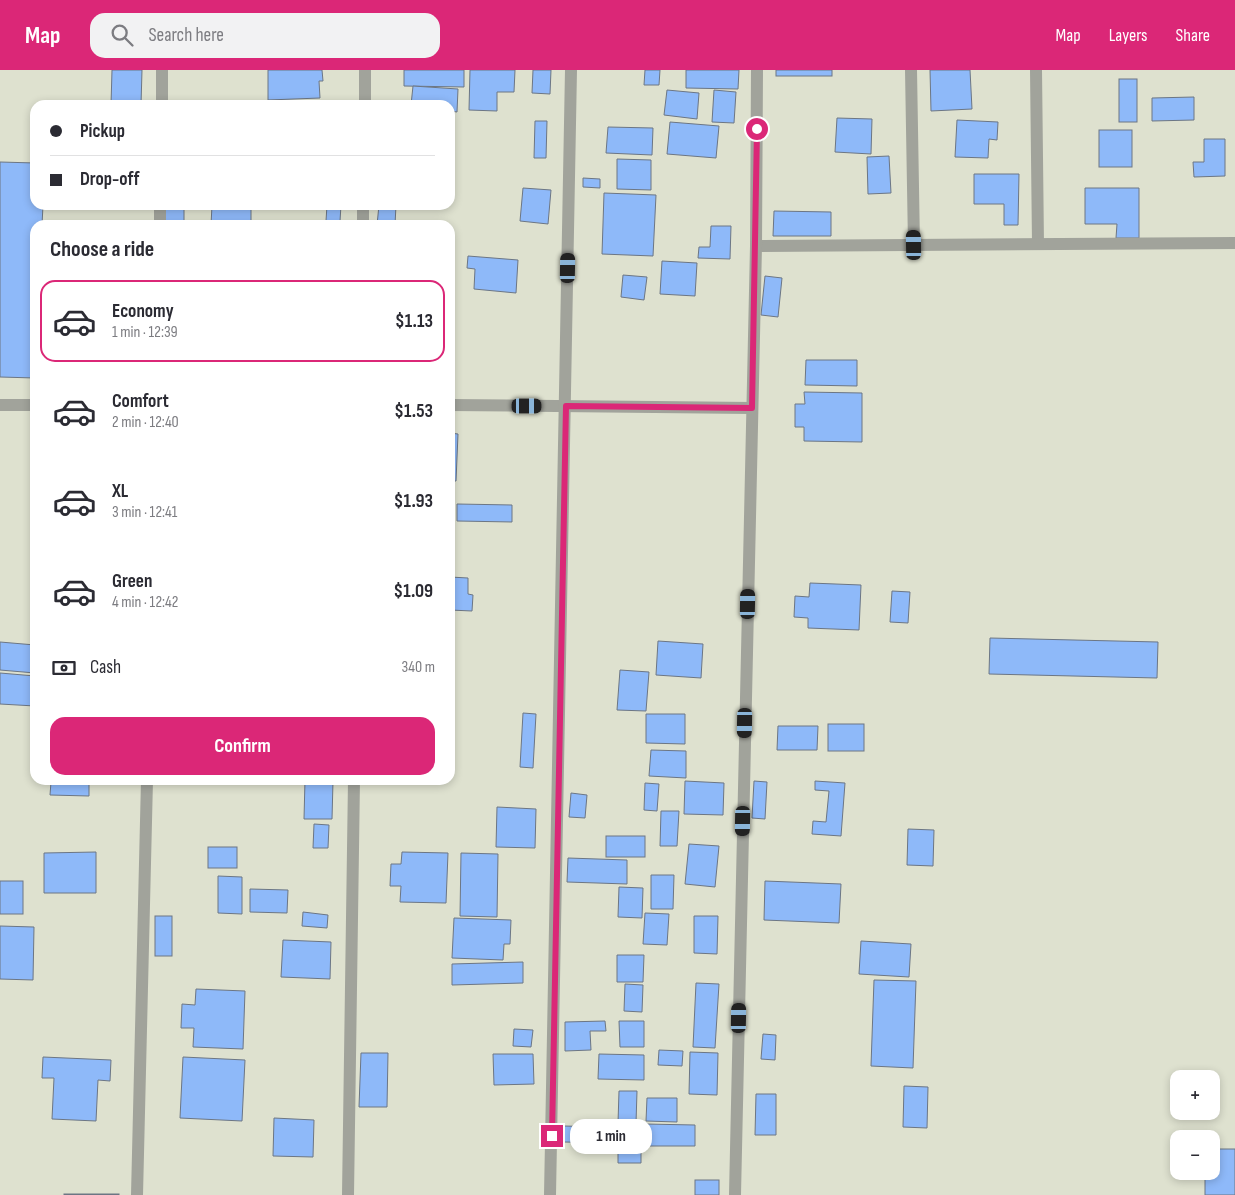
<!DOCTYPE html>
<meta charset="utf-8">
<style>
body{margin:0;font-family:"Sofia Sans Condensed",sans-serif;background:#f2f2f3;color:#2b2b33;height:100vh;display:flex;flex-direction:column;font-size:19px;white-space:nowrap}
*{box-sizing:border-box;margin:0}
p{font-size:16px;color:#7c7c81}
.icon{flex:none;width:28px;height:28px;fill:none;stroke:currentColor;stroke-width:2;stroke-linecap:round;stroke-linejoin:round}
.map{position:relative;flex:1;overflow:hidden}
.details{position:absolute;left:30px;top:150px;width:425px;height:565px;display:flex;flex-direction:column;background:#fff;border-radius:15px;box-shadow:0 2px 8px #0003}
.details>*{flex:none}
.top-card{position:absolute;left:30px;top:30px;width:425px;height:110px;border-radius:15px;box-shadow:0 2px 8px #0003;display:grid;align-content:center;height:110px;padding:0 20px;background:#fff}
.controls{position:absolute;left:1170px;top:1000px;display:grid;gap:10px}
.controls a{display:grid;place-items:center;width:50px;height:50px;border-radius:10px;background:#fff;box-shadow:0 2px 8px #0003;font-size:25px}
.end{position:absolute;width:22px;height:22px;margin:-11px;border:6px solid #db2777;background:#fff;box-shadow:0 0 0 2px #fff}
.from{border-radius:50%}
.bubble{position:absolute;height:35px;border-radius:15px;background:#fff;box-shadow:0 2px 8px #0003;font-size:16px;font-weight:700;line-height:35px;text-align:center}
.car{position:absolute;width:15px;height:30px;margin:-15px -8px;border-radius:6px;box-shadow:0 0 4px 1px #0007;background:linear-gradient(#222 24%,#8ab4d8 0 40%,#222 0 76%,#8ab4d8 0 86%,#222 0)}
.top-card b{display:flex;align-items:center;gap:18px;height:48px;font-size:19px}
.top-card b+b{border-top:1px solid #e1e1e2}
.top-card i{width:12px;height:12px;background:#2b2b33}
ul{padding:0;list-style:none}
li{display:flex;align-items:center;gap:15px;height:82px;margin:0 10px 8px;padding:0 10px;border:2px solid transparent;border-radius:15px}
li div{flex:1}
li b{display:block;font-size:19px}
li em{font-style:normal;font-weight:700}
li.current{border-color:#db2777}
li>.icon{width:45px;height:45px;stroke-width:1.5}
h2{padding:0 20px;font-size:22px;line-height:60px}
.pay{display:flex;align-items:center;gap:12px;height:55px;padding:0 20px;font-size:19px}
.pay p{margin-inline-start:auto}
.primary-button{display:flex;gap:10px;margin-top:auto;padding:10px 20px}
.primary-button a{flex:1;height:58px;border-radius:15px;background:#db2777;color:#fff;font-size:20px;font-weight:700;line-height:58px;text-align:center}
header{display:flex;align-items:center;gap:30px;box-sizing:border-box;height:70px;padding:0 25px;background:#db2777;color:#fff}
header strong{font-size:24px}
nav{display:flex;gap:28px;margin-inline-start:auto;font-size:18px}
.search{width:350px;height:45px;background:#f2f2f3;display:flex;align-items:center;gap:12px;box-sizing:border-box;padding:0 18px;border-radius:15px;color:#7c7c81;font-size:19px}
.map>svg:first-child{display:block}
</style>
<header>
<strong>Map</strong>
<div class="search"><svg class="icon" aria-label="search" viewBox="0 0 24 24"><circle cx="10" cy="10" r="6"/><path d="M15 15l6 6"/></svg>Search here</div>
<nav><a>Map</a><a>Layers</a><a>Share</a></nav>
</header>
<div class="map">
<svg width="1235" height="1125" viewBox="0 0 1235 1125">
<rect width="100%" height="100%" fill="#dee1cf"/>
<g fill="#8eb9f9" stroke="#6c7684">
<path d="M112,0h30l-1,35h-30z"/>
<path d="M268,0h54l1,11h-4l1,17 -52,2z"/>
<path d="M404,0h60v17l-60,-1z"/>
<path d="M470,0h45l-1,22h-17v19l-28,-1z"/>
<path d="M533,0h18l-1,24 -18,-1z"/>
<path d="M645,0h15l-1,15h-15z"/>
<path d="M686,0h53l-1,19 -52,-1z"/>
<rect x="776" y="0" width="56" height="6"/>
<path d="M930,0h40l2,39 -41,2z"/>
<rect x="1119" y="9" width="18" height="43"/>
<path d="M413,16l45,3 -1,23 -7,-1v-6h-39z"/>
<path d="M667,20l32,3 -2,26 -33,-4z"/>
<path d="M714,20l22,2 -2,31 -22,-1z"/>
<path d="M1194,27v23l-42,1v-23z"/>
<path d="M837,48l35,1 -1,35 -36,-2z"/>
<path d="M957,50l41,2 -1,18 -8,-1 -1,19 -33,-1z"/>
<path d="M535,51h12l-1,37h-12z"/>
<path d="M670,52l49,4 -3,32 -49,-4z"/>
<path d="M608,57l45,1 -1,27 -46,-2z"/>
<rect x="1099" y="60" width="33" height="37"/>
<path d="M1204,69h21v37l-31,1 -1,-15h11z"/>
<path d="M889,86l2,37 -23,1 -1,-37z"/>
<path d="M617,89l34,1v30l-34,-1z"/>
<path d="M0,92l35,1v42h8l-1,20h-7v153l-35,-1z"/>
<path d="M974,104h45l-1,51h-14v-21h-30z"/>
<path d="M583,108l17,1v9l-17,-1z"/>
<path d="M523,118l28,2 -3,34 -28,-3z"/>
<path d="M1085,118h54v50h-23l1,-14h-32z"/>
<path d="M604,123l52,2 -3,61 -51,-2z"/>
<path d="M164,135h20v20h-21z"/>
<path d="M212,135h39v20h-40z"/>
<path d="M327,135h14l-1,16h-14z"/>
<path d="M379,135h17l-1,20h-18z"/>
<path d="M774,141l57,1v24h-58z"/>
<path d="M711,156h20l-1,33 -32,-1 1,-11h11z"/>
<path d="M468,186l50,4 -2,33 -42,-4 1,-20 -8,-1z"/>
<path d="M450,189l4,1 -2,33h-2z"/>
<path d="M662,191l35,2 -2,33 -35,-2z"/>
<path d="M623,205l24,2 -3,23 -23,-3z"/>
<path d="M765,206l17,2 -4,39 -17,-2z"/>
<path d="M806,290h51v26l-52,-1z"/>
<path d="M804,322l58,1v49l-58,-1v-14h-9v-23h10z"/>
<path d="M450,363l8,1 -2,47h-6z"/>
<path d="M457,434l55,1v17l-55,-1z"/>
<path d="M450,451h3l-1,50h-2z"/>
<path d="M450,507l18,1v16l5,1 -1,16 -22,-1z"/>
<path d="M810,513l51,2 -2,45 -51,-2v-10l-14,-1 1,-21 14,1z"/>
<path d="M892,521l18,1 -2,31 -18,-1z"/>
<path d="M34,530h1v37h-2z"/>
<path d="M990,568l168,4 -1,36 -168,-4z"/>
<path d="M658,571l45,3 -2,34 -45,-3z"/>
<path d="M0,572l35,3v28l-35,-3z"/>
<path d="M620,600l29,2 -3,39 -29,-1z"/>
<path d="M0,603l35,3v30l-35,-2z"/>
<path d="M523,643l13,1 -3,54 -13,-1z"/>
<path d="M646,644h39v30l-39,-1z"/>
<path d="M450,645h2l-2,48z"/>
<rect x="828" y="654" width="36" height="27"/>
<path d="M778,656h40l-1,24h-40z"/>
<path d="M651,680l35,1v27l-37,-2z"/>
<path d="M305,710l28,1 -1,38h-28z"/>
<path d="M685,711l39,2 -1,32 -39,-1z"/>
<path d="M754,711l13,1 -2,37 -13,-1z"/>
<path d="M815,711l30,2 -4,53 -29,-2 1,-13 13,1 3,-31 -14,-1z"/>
<path d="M51,712l38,1v13l-39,-1z"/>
<path d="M645,713l14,1 -2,27 -13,-1z"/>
<path d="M571,723l16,2 -2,23 -16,-1z"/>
<path d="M497,737l39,2 -1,39 -39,-1z"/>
<path d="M661,741h18l-2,35h-17z"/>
<path d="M314,754l15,1 -1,23h-15z"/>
<path d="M908,759l26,1 -1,36 -26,-1z"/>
<rect x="606" y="766" width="39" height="21"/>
<path d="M689,774l30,2 -4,41 -30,-3z"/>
<rect x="208" y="777" width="29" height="21"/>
<path d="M96,782v41h-52v-40z"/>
<path d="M402,782l46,1 -2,50 -46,-1 1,-16h-11l1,-22h10z"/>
<path d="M461,783l37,1 -1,63 -37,-1z"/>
<path d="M568,788l59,2v24l-60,-2z"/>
<path d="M651,805h23l-1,34h-22z"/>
<path d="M218,806l24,1v37l-24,-1z"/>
<rect x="0" y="811" width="23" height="33"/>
<path d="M765,811l76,3 -2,39 -75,-3z"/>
<path d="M619,817l24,1 -1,30 -24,-1z"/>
<path d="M250,819l38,1 -1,23 -37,-1z"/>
<path d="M303,842l25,3 -1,13 -25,-2z"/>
<path d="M645,843l24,1 -2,31 -24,-1z"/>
<rect x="155" y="846" width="17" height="40"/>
<path d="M694,846h24l-1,38 -23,-1z"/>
<path d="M454,848l57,2 -1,24h-6l-1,16 -51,-2z"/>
<path d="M0,856l34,1 -1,53 -33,-1z"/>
<path d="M283,870l48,2 -1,37 -49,-2z"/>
<path d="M861,871l50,3 -2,33 -50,-3z"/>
<path d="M617,885h27l-1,27h-26z"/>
<path d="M523,892v21l-71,2v-21z"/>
<path d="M874,910l42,1 -3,87 -42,-2z"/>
<path d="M696,913l23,1 -4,64 -22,-1z"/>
<path d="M625,914l18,1 -1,27 -18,-1z"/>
<path d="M196,919l49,2 -2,58 -50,-2 1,-19h-13l1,-24 13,1z"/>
<path d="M605,951l1,10h-16l1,19 -26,1v-29z"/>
<path d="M619,951h25v26h-24z"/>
<path d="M514,959l19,1 -2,17 -18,-1z"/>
<path d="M763,964l13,1 -1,25 -14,-1z"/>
<path d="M659,980l24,1 -1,15 -24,-1z"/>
<path d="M690,982l28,1 -1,42 -28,-1z"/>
<path d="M361,983h27l-1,54h-28z"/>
<path d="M493,984h40l1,30 -40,1z"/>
<path d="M599,984l45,1v25l-46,-1z"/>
<path d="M43,987l68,3 -1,21 -12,-1 -2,41 -44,-2 2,-41h-12z"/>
<path d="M183,987l62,3 -3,61 -62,-3z"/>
<path d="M904,1016l24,1 -1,41 -24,-1z"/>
<path d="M619,1021h18l-1,32h-18z"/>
<path d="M756,1024h20v41h-21z"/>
<path d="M647,1028h30v24l-31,-1z"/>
<path d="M274,1048l40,2 -1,37 -40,-1z"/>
<path d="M645,1054l50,1v21h-50z"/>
<path d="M564,1056l77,2v35h-23v-20l-54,-1z"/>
<path d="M1211,1079h24v46h-30v-24h6z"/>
<rect x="695" y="1110" width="24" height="15"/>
<rect x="64" y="1124" width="55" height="1"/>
</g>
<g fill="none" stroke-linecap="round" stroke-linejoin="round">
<g stroke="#a1a39b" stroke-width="12">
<path d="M911,0l3,175"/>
<path d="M1036,0l2,174"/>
<path d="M162,35v-35"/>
<path d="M365,35v-35"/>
<path d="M160,155v-20"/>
<path d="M363,155v-20"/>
<path d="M756,176l479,-3"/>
<path d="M0,335h35"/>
<path d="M450,335l302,3"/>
<path d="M137,1125l10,-415"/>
<path d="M348,1125l6,-415"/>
<path d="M550,1125l21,-1125"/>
<path d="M735,1125l21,-949 1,-176"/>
</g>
</g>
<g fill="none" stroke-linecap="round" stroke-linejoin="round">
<path stroke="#db2777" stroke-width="6" d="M552,1066l14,-730 186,2 5,-279"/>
</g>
</svg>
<div class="controls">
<a>+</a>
<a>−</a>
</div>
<i class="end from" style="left:757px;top:59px"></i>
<i class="end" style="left:552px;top:1066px"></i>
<div class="bubble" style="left:570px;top:1049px;width:82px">1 min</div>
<i class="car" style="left:914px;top:175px;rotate:359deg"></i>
<i class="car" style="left:568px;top:198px;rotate:1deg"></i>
<i class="car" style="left:527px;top:336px;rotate:90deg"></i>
<i class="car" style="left:748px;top:534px;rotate:1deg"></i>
<i class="car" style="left:745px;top:653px;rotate:181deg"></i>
<i class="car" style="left:743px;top:751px;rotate:181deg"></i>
<i class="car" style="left:739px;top:948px;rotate:1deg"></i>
<div class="top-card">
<b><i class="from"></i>Pickup</b>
<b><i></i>Drop-off</b>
</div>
<section class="details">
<h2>Choose a ride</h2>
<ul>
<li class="current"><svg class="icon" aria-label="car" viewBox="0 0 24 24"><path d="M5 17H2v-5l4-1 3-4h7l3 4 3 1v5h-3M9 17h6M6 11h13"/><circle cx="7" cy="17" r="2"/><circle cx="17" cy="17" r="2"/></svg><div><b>Economy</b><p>1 min · 12:39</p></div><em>$1.13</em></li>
<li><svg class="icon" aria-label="car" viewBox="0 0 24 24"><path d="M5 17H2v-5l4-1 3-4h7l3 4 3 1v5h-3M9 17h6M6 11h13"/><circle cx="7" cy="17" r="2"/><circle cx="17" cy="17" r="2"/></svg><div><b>Comfort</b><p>2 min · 12:40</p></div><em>$1.53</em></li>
<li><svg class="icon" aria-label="car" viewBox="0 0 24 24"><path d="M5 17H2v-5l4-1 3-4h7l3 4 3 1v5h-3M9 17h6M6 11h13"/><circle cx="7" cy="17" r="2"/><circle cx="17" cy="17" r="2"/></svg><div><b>XL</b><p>3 min · 12:41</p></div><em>$1.93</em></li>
<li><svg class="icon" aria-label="car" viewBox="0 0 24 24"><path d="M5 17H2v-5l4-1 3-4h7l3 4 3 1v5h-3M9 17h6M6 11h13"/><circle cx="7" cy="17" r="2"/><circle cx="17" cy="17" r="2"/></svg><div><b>Green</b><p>4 min · 12:42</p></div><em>$1.09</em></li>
</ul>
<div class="pay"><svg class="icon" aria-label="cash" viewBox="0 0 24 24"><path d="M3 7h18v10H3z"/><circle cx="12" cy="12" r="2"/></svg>Cash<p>340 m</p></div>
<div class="primary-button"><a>Confirm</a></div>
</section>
</div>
